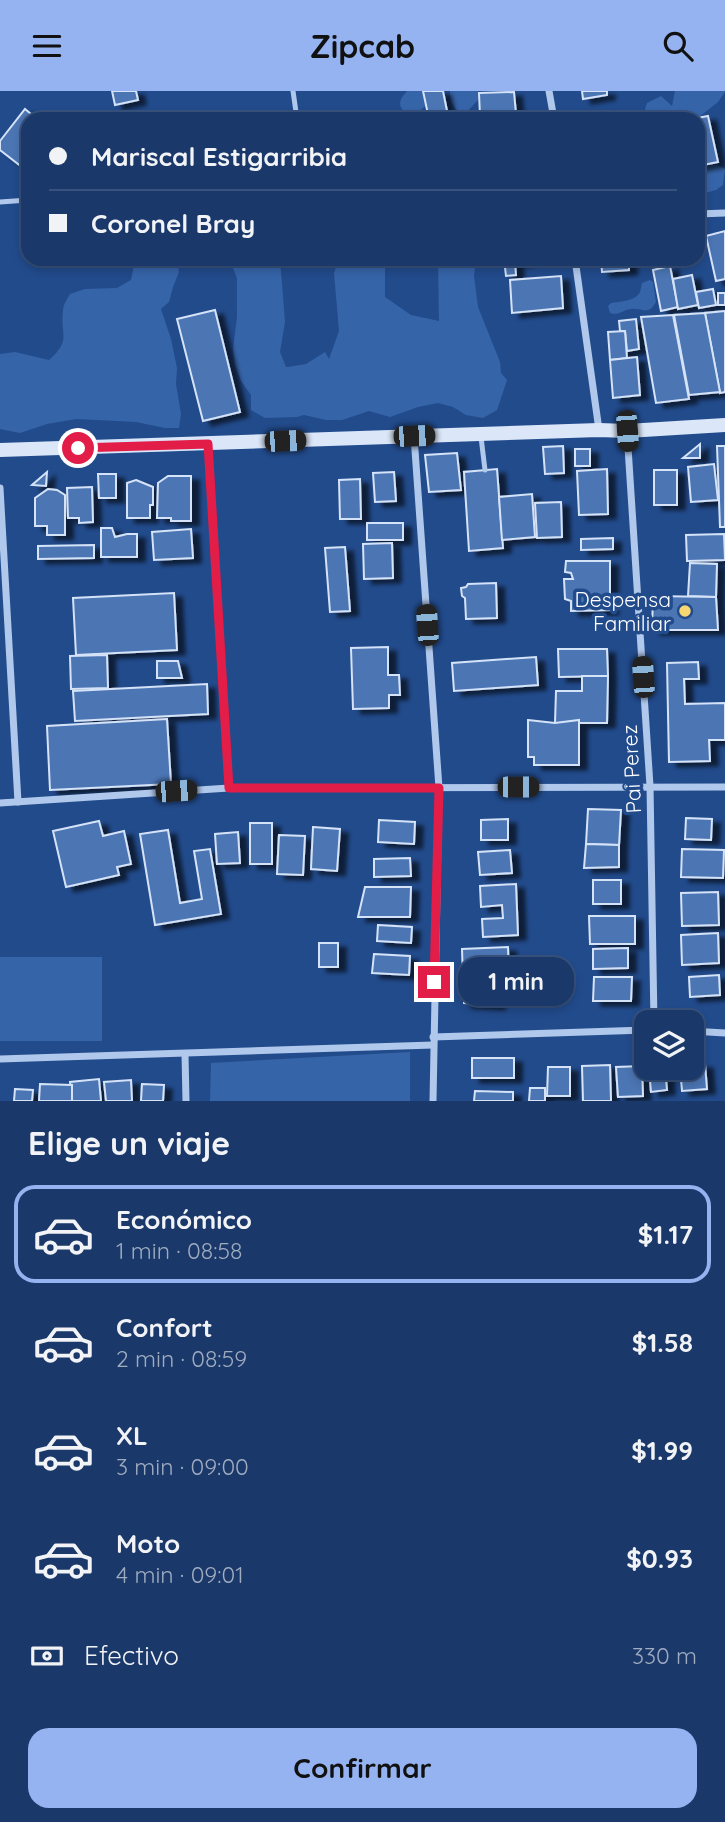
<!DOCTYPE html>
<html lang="es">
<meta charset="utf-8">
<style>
body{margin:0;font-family:Quicksand,sans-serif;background:#274371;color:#f1f3f6;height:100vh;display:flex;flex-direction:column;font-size:26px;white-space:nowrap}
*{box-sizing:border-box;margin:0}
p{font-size:23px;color:#9facc0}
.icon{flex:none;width:38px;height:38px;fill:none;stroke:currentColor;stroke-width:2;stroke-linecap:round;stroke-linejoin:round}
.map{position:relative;height:1010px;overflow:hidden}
.drawer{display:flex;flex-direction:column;background:#1a3869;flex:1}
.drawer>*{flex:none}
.banner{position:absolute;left:21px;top:21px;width:684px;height:154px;border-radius:21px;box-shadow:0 4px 10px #0003,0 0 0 2px #38527d;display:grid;align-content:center;height:154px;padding:0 28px;background:#1a3869}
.fabs{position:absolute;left:634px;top:919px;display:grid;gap:14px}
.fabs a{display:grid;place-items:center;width:70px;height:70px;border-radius:14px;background:#1a3869;box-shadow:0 4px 10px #0003,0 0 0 2px #38527d;font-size:35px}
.end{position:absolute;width:32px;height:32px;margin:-16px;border:9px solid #e11d48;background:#fff;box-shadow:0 0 0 4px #fff}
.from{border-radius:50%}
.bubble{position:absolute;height:49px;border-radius:21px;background:#1a3869;box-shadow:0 4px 10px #0003,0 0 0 2px #38527d;font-size:23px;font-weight:800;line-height:49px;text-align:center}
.car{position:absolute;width:21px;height:42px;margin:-21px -10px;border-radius:9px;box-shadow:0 0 5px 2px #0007;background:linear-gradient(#222 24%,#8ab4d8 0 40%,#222 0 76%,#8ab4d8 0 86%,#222 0)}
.banner b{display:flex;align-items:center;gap:24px;height:66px;font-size:26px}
.banner b+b{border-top:2px solid #38527d}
.banner i{width:18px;height:18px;background:#f1f3f6}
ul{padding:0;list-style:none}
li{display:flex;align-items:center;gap:21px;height:98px;margin:0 14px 10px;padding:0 14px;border:4px solid transparent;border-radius:21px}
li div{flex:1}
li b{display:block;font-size:26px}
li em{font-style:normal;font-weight:800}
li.selected{border-color:#95b2f1}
li>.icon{width:63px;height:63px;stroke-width:1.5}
h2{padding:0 28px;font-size:32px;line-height:84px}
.pay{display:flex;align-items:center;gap:18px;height:77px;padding:0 28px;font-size:26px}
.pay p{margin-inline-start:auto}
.primary-button{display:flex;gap:14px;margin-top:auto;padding:14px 28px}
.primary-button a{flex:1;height:80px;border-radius:21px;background:#95b2f1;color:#111;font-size:28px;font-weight:800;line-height:80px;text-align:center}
header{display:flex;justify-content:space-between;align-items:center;height:91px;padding:0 28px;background:#95b2f1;color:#111;font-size:32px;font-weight:800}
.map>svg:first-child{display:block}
</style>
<header><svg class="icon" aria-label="menu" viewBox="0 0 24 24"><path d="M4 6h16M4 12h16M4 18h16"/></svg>Zipcab<svg class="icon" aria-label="search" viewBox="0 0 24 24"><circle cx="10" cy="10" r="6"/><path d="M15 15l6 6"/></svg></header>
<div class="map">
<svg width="725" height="1010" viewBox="0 0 725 1010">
<defs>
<filter id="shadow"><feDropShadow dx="8" dy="4.5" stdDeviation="2" flood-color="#0009"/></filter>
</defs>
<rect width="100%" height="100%" fill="#224b8c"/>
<g fill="#3664a9">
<path d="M407,0h20v14c-7,6 -12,9 -21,9 -9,-9 -7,-14 1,-23z"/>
<path d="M450,0h28l2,7 -17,18c-8,-7 -14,-14 -13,-25z"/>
<path d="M675,0h50v1l-7,10 -19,15c-18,-3 -31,2 -50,-1l-4,-7 2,-6 14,-7 11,10z"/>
<path d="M714,73l11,5 -2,16 -7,5 -11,3c-9,-6 -7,-16 -7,-25h5z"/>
<path d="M133,168h44l2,13 -6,15 -4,15 -8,7 10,30 6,29 -1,16 5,30 -2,14h-14l-29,-6 -60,-3 -29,5 -27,9 -20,-4v-75l15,-2 34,8c23,-20 11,-25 14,-49 0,-6 4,-12 7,-17l15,-5 32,-1 14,-8 3,-15z"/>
<path d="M229,168h51l5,63 -5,30 6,15h2l18,-3 19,-12 4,7 10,-28 -5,-58 5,-14h46v38l26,18 28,6 -1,-62h38l-2,17 4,31 22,55 1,11 6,7 -10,30 -14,8 -17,-3 -13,-8 -15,-4 -20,4 -28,10 -21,-6 -27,9h-16l-22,-5 -7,2 -32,1 -14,-8v-15l-10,-14 -6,-16 -2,-16 4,-32v-39z"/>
<path d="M650,189l3,2 3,20c-9,15 -13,5 -25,7 -9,1 -12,7 -21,4l-2,-7 3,-3c7,-1 23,-2 28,-9 2,-3 2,-8 3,-11z"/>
<rect x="0" y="866" width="102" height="84"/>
<path d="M410,961v49h-200l1,-38z"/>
</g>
<g fill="#4b74b3" stroke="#d5e3f8" stroke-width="2" filter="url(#shadow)">
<path d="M112,0h24l2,9 -23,5z"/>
<path d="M423,0h20l5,25 -19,3z"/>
<path d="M582,0h25v4l-24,4z"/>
<path d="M514,1l2,22 -36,2 -1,-23z"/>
<path d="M25,18l12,10h-9l-1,52 -27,-21v-9z"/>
<path d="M168,22l1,6h-30z"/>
<path d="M519,25v3h-46v-1z"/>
<path d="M708,25l10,46 -20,4v-47h-6z"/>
<path d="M725,140v48l-9,2 -10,-45z"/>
<path d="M504,168h20l1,2 -10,1 1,13 -10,1z"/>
<path d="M601,168h28v11l-27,2z"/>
<path d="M670,175l8,41 -17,4 -8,-41z"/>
<path d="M692,184l6,30 -20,4 -5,-30z"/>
<path d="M561,185l2,32 -51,5 -2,-33z"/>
<path d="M713,198l3,16 -17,3 -3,-16z"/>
<rect x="718" y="202" width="7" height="12"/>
<path d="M215,219l25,102 -37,9 -26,-102z"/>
<path d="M725,220v81l-5,1 -15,-80z"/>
<path d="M705,222l15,79 -31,3 -15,-80z"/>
<path d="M673,224l16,84 -33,4 -15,-86z"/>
<path d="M636,228l3,30 -12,2 -2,-20h-5l-1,-10z"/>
<path d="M625,240l2,27 -17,2 -2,-28z"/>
<path d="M637,266l3,38 -27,3 -3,-38z"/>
<path d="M700,353v14h-17z"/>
<path d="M563,355l1,27 -19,1 -2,-27z"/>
<path d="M717,355h8v81h-5z"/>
<rect x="575" y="358" width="15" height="17"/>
<path d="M457,362l4,37 -32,2 -4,-37z"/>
<path d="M714,373l4,36 -27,2 -3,-35z"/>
<path d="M497,378l6,79 -34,3 -5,-79z"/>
<path d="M607,378l1,45 -29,1 -2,-44z"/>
<rect x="654" y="379" width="23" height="35"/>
<path d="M47,381l-1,14 -14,-1z"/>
<path d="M394,381l2,29 -21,1 -2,-29z"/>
<path d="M98,383h18v24h-17z"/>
<path d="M168,385h23v45h-20v-3h-14l1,-35z"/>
<path d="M360,388l1,40h-21l-1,-39z"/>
<path d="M136,389l17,7v18h-3v13h-23v-35z"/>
<path d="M92,396l1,35 -14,1v-5h-11l-1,-30z"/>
<path d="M48,398l9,1 8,5v40h-18v-9h-12v-28z"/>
<path d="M532,403l3,43 -33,3 -3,-43z"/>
<path d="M561,411l1,35 -25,1 -2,-35z"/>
<rect x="367" y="432" width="36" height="17"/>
<path d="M101,437h11l3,9 12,-3h10v23h-36z"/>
<path d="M191,438l2,29 -39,2 -2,-28z"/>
<path d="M724,443l1,26 -38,1 -1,-26z"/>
<path d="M613,447v11l-32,1v-11z"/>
<path d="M392,452l1,35 -29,1 -1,-35z"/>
<path d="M94,454v13l-56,1v-13z"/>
<path d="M345,456l5,64 -20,1 -5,-64z"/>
<path d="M566,470h44v49l-39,1v-10l-6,-2 -1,-20h9l-2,-6 -6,-1z"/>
<path d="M690,472l27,1 -1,33 -28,-1z"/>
<path d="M496,492l1,35 -31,1 -1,-21 -3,-2 -1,-8 5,-1 2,-3z"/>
<path d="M174,502l3,57 -101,5 -3,-57z"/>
<path d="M653,505l63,1 2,33h-66z"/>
<path d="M388,556v28h11l1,20h-11v13l-36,1 -2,-61z"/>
<path d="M558,558h49l1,27 -49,1z"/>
<path d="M107,564l1,33 -37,1 -1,-33z"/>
<path d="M536,566l2,28 -84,6 -2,-28z"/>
<path d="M157,570h21l4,17h-25z"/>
<path d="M698,571l1,17h-15l1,25 40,-1v37h-16l1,21 -41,1 -2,-99z"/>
<path d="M582,585h26l-1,47h-52l1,-32h26z"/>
<path d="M207,593l1,30 -133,7 -2,-30z"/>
<path d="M167,628l4,65 -121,6 -3,-64z"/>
<path d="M528,629l27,3 24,-3v45h-45v-8h-6z"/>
<path d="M588,718l33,1 -2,35 -33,-1z"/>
<path d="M686,727l26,1 -1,21 -26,-1z"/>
<path d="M508,728v21h-27v-20z"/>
<path d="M379,729l36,2 -1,22 -36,-2z"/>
<path d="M99,730l4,15 21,-5 7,33 -14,3 2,8 -53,12 -13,-56z"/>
<rect x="250" y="732" width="22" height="41"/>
<path d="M313,736l27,2 -3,42 -26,-2z"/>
<path d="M168,739l12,73 22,-4 -8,-48 16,-2 11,65 -66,11 -15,-91z"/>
<path d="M238,741l2,31 -23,1 -2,-30z"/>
<path d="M279,744l26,1 -2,39 -26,-1z"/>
<path d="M586,753l33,1v22l-35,1z"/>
<path d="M682,758l42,1 -1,28 -42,-1z"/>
<path d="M510,759l2,23 -32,2 -2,-23z"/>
<path d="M410,767l1,18 -37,1v-18z"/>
<rect x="593" y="789" width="28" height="24"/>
<path d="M516,793l2,51 -35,2 -1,-18 21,-1 -1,-13 -21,2 -1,-21z"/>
<path d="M365,796h46l-1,30h-52z"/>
<path d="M718,801l1,33 -37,1 -1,-33z"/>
<path d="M589,825h46v28h-45z"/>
<path d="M378,834l34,2 -1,16 -34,-2z"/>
<path d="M718,842l1,30 -37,2 -1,-30z"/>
<rect x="319" y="852" width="19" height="24"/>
<path d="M508,856l1,31 -46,2 -1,-31z"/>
<path d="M628,857v20l-35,1v-20z"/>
<path d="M374,863l36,2 -1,19 -37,-2z"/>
<path d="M719,884l1,20 -30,2 -1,-20z"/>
<path d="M594,886h38l-1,24h-38z"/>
<path d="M465,893l28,1 4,20 -33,-2z"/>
<rect x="472" y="967" width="42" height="20"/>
<path d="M691,973h14l2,25 -25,2 -2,-24h11z"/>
<path d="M610,974l1,36h-28l-1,-35z"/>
<path d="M642,975l1,30 -25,1 -2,-30z"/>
<path d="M548,976h22v29h-23z"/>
<path d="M665,976l2,23 -16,2 -2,-23z"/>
<path d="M99,988l2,22h-29l-2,-19z"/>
<path d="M131,989l1,21h-26l-2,-19z"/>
<path d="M40,993l32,1v16h-33z"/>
<path d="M142,993l22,1 -1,16h-22z"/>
<path d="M530,997h15v13h-16z"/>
<path d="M15,998l18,1 -1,11h-18z"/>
<path d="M475,1000l38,1v9h-39z"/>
</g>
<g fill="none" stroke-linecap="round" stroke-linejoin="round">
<g stroke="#b0c8eb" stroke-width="5">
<path d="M293,0l4,28"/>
<path d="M0,111l28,-2"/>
<path d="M481,346l4,33"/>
</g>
<g stroke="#b0c8eb" stroke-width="7">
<path d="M549,0l5,28"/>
<path d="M698,123l27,-1"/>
<path d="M575,168l24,171"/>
<path d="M627,341l23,354 4,236"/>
<path d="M414,345l25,352 -6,313"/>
<path d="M208,353l21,344"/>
<path d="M0,397l18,314"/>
<path d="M0,712l229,-15 496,-1"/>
<path d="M691,940l34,2"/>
<path d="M433,946l213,-7"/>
<path d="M185,963l1,47"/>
<path d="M0,968l433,-14"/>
</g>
<path stroke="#dbe7f9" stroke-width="14" d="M0,359l599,-20 28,1 98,-6"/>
</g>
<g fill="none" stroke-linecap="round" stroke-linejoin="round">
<path stroke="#e11d48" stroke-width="9" d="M78,357l130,-4 21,344h210l-5,194"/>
</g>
<circle fill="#f7d772" stroke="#224b8c" stroke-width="2.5" cx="685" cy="520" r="7"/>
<g text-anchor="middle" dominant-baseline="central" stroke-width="7" stroke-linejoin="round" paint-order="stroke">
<g font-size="21" fill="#fff" stroke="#224b8c" text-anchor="end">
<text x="671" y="508">Despensa<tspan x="671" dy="24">Familiar</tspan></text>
</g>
<g font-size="21" fill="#fff" stroke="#224b8c">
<text transform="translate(631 678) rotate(-93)">Pai Perez</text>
</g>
</g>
</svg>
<div class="fabs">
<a><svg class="icon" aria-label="layers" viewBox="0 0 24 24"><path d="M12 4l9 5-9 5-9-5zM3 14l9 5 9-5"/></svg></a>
</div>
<i class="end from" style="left:78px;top:357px"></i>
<i class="end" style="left:434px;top:891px"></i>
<div class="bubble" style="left:458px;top:866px;width:116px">1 min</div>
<i class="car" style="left:627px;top:340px;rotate:176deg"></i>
<i class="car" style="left:414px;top:345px;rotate:88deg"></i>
<i class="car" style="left:285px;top:350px;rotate:88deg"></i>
<i class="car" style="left:427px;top:534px;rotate:356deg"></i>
<i class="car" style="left:643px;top:586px;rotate:356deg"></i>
<i class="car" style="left:518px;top:696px;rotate:90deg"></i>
<i class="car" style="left:176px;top:700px;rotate:86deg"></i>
<div class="banner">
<b><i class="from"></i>Mariscal Estigarribia</b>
<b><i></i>Coronel Bray</b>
</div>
</div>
<section class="drawer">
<h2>Elige un viaje</h2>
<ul>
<li class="selected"><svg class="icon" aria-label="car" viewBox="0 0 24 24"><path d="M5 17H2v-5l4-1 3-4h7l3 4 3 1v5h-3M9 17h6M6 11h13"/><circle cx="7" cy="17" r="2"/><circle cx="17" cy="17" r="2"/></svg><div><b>Económico</b><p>1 min · 08:58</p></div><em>$1.17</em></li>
<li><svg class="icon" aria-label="car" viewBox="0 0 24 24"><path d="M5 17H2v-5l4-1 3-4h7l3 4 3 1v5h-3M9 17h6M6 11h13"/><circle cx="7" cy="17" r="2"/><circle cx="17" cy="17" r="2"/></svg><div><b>Confort</b><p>2 min · 08:59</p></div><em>$1.58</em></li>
<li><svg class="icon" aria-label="car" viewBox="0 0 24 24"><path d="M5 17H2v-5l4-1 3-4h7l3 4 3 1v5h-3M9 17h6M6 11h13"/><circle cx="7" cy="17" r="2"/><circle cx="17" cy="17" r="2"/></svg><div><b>XL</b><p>3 min · 09:00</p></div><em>$1.99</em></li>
<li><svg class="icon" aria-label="car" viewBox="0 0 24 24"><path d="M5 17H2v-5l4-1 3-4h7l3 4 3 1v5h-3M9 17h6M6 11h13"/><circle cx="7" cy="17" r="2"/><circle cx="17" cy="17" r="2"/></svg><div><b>Moto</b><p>4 min · 09:01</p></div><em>$0.93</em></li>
</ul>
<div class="pay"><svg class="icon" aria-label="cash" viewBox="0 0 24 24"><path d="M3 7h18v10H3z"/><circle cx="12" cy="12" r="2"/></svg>Efectivo<p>330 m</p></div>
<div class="primary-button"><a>Confirmar</a></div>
</section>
